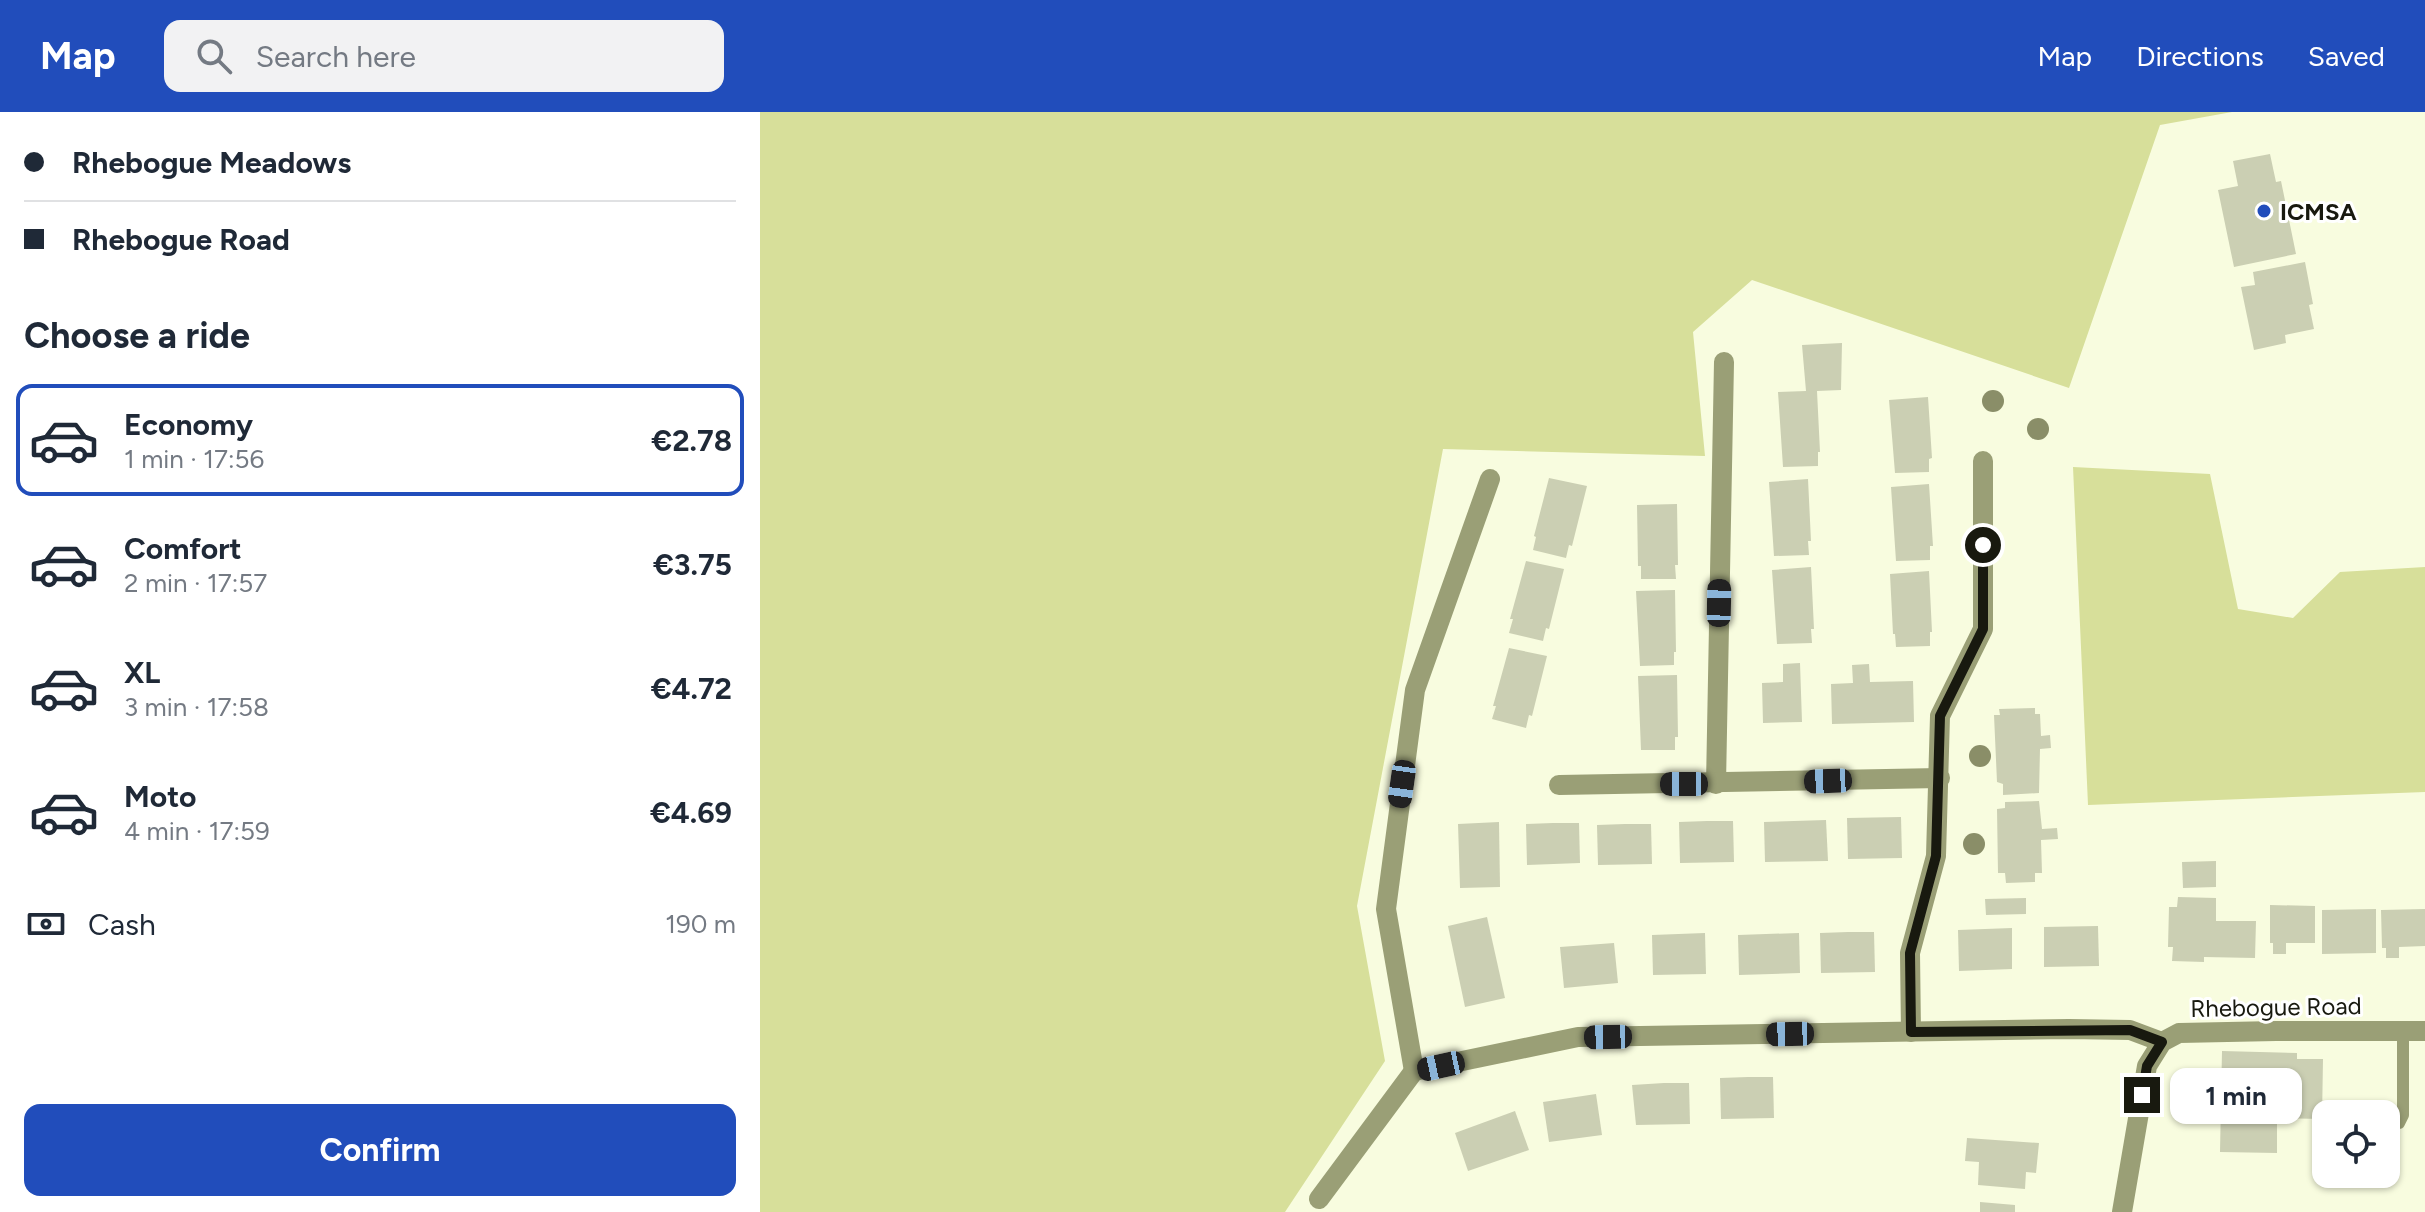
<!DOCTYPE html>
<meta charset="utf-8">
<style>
body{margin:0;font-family:Figtree,sans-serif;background:#f2f2f3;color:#1f2937;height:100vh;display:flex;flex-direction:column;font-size:30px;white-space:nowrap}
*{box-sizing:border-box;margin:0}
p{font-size:26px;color:#747a83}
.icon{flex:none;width:44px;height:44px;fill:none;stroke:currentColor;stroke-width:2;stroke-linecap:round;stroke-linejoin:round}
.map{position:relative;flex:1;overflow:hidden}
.details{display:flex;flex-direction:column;background:#fff;width:760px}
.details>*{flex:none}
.top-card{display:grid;align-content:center;height:176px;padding:0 24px;background:#fff}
.tools{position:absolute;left:1552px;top:988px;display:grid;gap:16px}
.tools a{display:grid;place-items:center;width:88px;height:88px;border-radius:16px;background:#fff;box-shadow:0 2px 6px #0004;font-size:40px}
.end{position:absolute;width:36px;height:36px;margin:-18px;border:10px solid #18190f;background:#fff;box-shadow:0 0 0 4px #fff}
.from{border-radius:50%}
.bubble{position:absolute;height:56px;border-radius:16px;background:#fff;box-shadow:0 2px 6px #0004;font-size:26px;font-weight:700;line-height:56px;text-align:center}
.car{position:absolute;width:24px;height:48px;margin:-24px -12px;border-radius:10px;box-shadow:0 0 6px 2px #0007;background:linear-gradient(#222 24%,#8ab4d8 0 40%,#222 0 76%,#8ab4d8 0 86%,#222 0)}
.top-card b{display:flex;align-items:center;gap:28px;height:76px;font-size:30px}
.top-card b+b{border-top:2px solid #e0e1e3}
.top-card i{width:20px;height:20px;background:#1f2937}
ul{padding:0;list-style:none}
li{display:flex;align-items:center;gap:24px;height:112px;margin:0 16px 12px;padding:0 8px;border:4px solid transparent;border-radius:16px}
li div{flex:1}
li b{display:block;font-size:30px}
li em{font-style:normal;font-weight:700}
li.active{border-color:#214dbb}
li>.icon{width:72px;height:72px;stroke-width:1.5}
h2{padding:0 24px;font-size:36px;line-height:96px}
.pay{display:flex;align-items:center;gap:20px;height:88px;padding:0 24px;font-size:30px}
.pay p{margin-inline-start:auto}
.primary-button{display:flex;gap:16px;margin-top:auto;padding:16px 24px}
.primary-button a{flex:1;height:92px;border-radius:16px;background:#214dbb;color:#fff;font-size:32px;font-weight:700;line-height:92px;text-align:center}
header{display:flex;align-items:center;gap:48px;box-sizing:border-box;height:112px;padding:0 40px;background:#214dbb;color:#fff}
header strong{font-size:38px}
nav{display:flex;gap:44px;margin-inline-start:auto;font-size:28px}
.search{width:560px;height:72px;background:#f2f2f3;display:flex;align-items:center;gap:20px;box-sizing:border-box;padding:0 28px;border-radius:16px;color:#747a83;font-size:30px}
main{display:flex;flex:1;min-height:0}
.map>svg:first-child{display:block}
</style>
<header>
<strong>Map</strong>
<div class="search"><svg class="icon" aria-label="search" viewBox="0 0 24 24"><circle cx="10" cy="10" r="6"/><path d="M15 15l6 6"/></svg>Search here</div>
<nav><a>Map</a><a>Directions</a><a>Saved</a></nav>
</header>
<main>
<section class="details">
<div class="top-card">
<b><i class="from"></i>Rhebogue Meadows</b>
<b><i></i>Rhebogue Road</b>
</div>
<h2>Choose a ride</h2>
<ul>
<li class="active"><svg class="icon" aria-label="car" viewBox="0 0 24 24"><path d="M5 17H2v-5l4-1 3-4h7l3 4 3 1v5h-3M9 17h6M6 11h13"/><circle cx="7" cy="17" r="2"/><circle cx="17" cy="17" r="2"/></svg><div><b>Economy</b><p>1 min · 17:56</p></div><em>€2.78</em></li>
<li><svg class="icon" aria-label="car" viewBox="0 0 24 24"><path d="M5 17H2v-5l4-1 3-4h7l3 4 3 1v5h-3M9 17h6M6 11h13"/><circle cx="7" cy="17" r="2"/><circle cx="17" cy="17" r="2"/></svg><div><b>Comfort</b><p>2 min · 17:57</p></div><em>€3.75</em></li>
<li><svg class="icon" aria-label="car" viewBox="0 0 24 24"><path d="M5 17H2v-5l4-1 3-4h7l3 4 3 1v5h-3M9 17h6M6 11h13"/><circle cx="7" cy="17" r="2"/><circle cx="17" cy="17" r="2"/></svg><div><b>XL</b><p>3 min · 17:58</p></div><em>€4.72</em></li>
<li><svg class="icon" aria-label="car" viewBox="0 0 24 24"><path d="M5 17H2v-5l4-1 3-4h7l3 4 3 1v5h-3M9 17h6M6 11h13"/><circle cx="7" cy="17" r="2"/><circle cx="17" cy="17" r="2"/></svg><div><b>Moto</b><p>4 min · 17:59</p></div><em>€4.69</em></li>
</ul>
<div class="pay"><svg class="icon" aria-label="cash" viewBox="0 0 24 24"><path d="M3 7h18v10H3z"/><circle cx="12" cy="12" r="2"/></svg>Cash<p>190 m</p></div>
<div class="primary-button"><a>Confirm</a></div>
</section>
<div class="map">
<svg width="1665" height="1100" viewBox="0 0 1665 1100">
<rect width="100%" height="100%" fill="#f8fcdf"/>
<g fill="#d7df9a">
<path d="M0,0h1472l-72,13 -91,263 -317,-108 -59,52 12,124 -262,-7 -86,457 28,155 -100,151h-525z"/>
<path d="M1313,355l137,7 28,135 55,9 47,-46 85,-5v225l-337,13z"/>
</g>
<g fill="#cbcfb3">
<path d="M1510,42l6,28 5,-1 15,73 -62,13 -16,-77 20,-4 -5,-25z"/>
<path d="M1545,150l8,42 -4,1 5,24 -29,6 1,8 -32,7 -13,-63 14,-2 -2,-13z"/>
<path d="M1082,231l-1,47 -24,1 3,61h-2v14l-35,1 -5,-75 28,-1 -4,-46z"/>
<path d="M1168,285l4,61 -3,1v13l-34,1 -6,-73z"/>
<path d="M789,366l38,8 -15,60 -3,-1 -3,13 -33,-8 3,-13 -2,-1z"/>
<path d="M1048,367l3,62h-3l1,14 -35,1 -5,-74z"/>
<path d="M1169,372l4,62h-3v14l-34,1 -5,-74z"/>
<path d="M917,392l1,61h-3l1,14h-35v-13h-3l-1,-61z"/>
<path d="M766,449l38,8 -15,60 -3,-1 -3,13 -34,-8 4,-14h-3z"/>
<path d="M1051,455l3,62h-3l1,14 -35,1 -5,-74z"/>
<path d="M1169,459l3,61h-2v14l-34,1 -1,-13h-2l-3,-60z"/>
<path d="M915,478l1,62h-2v13l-34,1 -4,-75z"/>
<path d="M749,536l38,8 -15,60 -3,-1 -3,13 -34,-9 4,-13h-3z"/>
<path d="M1040,551l2,59 -39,1 -1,-40 21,-1v-18z"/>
<path d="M1109,552l1,18 43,-1 1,41 -82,2 -1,-40 22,-1 -1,-18z"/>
<path d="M917,563l1,62h-3v13h-34l-3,-74z"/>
<path d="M1275,596v6h5l1,22 9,-1 1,13 -11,1 -1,44 -36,2v-11l-6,-2 -3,-67h6l-1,-6z"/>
<path d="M1279,689l3,28 15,-1 1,11 -17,1 1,33h-7v9l-29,1 -1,-10h-7l-1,-64 8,-1v-6z"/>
<path d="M1141,705l1,41 -54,1 -1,-41z"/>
<path d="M1066,708l2,41 -63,1 -1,-40z"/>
<path d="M947,709h26l1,41 -54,1 -1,-41z"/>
<path d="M739,710l1,65 -40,1 -2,-64z"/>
<path d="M793,711h26l1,40 -53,2 -1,-41z"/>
<path d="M865,712h26l1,40 -54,1 -1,-40z"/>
<path d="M1456,749v26l-33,1 -1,-26z"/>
<path d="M1418,785l38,1v23h40l-1,37 -51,-1v5l-32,-1 1,-14h-5l1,-40h8z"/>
<path d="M1266,786v16l-40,1 -1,-16z"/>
<path d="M1510,793l45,1v37h-29v11h-13v-11h-3z"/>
<path d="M1616,797v44l-54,1v-44z"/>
<path d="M1665,797v37l-26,1v11h-13v-10h-4l-1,-38z"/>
<path d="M727,805l18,81 -40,9 -17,-81z"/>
<path d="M1338,814l1,40 -55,1v-40z"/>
<path d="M1252,816v41l-53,2 -1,-41z"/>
<path d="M1088,820h26l1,40 -54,1 -1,-40z"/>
<path d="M945,821l1,41 -53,1 -1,-40z"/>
<path d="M1039,821l1,40 -61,2 -1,-40z"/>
<path d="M854,831l4,40 -54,5 -4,-41z"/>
<path d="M1462,939l75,2v6h26l-1,60 -45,-1v35l-57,-1z"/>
<path d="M988,965h25l1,41 -53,1 -1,-41z"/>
<path d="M904,971h25l1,41 -54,1 -4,-40z"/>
<path d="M836,982l6,41 -53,7 -6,-40z"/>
<path d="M755,999l14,39 -61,21 -13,-38z"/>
<path d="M1207,1026l72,5 -3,30 -10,-1 -1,17 -47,-4 1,-23 -14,-1z"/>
<path d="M1220,1090l35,3v7h-35z"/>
</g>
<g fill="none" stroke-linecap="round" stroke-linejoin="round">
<path stroke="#9a9f76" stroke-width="12" d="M1626,1011h13l4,-8v-83"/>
<g stroke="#9a9f76" stroke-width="20">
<path d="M730,367l-75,211 -29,219 28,162 164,-34 491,-8 61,1 32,12"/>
<path d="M956,672l8,-422"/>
<path d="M799,673l381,-7"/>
<path d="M1151,920l-1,-79 26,-97 4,-140 43,-87v-168"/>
<path d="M559,1087l95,-128"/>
<path d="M1362,1100l25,-146 15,-24 17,-9 97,-2h149"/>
</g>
</g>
<g fill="#8a8e68">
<circle cx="1233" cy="289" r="11"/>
<circle cx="1278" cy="317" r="11"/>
<circle cx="1220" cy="644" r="11"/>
<circle cx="1214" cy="732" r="11"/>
</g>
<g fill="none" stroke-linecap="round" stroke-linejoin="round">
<path stroke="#18190f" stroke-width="10" d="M1223,433v84l-43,87 -4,140 -26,97 1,79 219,-2 32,12 -15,24 -5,29"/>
</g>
<circle fill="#214dbb" stroke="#fff" stroke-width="3" cx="1504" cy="99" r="8"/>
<g text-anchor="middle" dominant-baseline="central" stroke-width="6" stroke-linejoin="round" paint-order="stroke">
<g font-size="24" font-weight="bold" fill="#18190f" stroke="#fff" text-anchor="start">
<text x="1520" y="99">ICMSA</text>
</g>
<g font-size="24" fill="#18190f" stroke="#fff">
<text transform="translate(1516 895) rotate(-1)">Rhebogue Road</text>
</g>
</g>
</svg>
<div class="tools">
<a><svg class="icon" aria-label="locate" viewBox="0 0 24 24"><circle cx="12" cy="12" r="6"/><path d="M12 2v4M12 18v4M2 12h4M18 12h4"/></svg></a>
</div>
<i class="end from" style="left:1223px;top:433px"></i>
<i class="end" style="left:1382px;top:983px"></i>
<div class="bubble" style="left:1410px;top:956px;width:132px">1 min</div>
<i class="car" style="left:959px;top:491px;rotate:1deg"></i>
<i class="car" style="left:1068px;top:669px;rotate:268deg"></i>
<i class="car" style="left:642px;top:672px;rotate:188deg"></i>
<i class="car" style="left:924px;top:672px;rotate:270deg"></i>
<i class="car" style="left:1030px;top:922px;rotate:269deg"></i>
<i class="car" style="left:848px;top:925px;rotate:269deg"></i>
<i class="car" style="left:681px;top:954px;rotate:258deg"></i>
</div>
</main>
